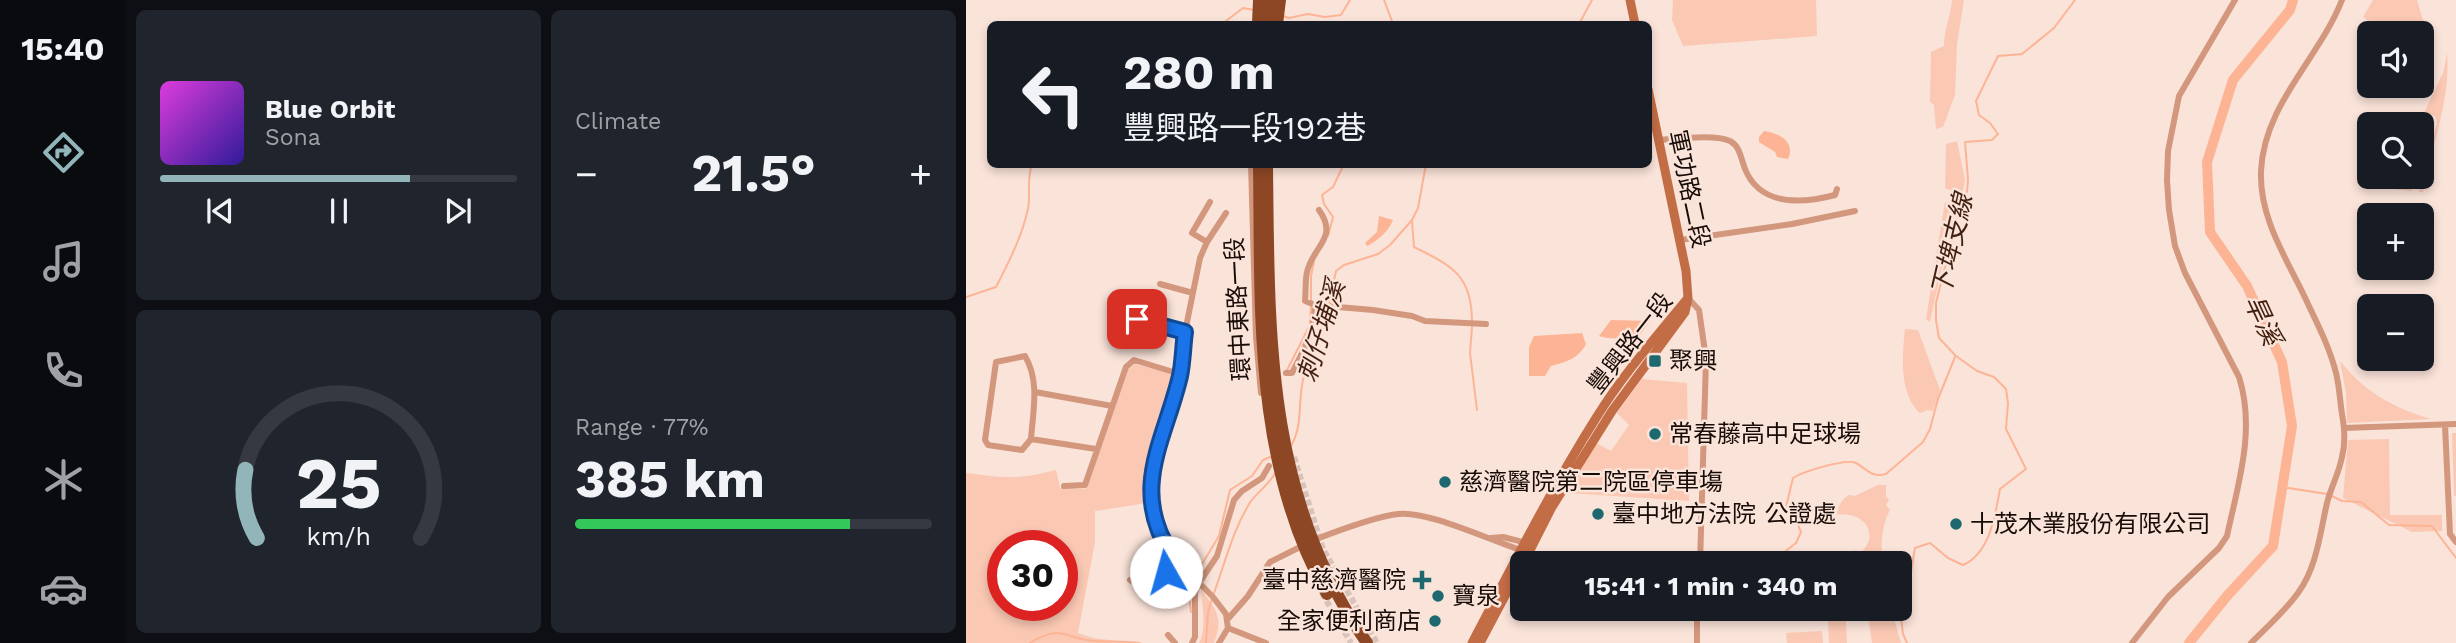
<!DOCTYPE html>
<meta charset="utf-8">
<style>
:root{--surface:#171b24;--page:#20242c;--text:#f1f3f6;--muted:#9ea1a6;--line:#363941;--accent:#92b5b9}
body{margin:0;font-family:"Work Sans","Noto Sans TC",sans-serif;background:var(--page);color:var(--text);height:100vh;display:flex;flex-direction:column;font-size:26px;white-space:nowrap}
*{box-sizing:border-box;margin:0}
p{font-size:23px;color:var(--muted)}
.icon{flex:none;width:38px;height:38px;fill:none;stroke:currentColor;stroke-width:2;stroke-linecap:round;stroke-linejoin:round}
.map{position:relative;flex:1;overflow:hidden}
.side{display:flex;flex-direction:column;gap:10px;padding:10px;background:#0d0f14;width:840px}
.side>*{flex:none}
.top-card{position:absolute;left:21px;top:21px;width:665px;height:147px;border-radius:10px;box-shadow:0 4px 10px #0003;background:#171b24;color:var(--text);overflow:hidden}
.controls{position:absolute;left:1391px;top:21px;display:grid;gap:14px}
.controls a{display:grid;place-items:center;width:77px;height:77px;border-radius:10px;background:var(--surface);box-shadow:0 4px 10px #0003;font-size:35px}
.speed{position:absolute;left:21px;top:530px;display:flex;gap:14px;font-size:35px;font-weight:700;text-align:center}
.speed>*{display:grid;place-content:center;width:91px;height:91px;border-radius:50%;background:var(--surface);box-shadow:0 4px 10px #0003;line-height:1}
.speed .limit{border:10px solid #d22;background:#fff;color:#111}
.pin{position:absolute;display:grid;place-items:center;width:60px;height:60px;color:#fff;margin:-30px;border-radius:14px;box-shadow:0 4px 10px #0006}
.me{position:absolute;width:77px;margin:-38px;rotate:353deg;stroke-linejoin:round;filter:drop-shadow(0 0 5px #0008)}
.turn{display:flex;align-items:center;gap:24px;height:147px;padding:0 21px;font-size:32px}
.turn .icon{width:91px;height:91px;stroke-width:2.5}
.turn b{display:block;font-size:49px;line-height:60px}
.big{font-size:52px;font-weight:700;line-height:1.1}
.side .widget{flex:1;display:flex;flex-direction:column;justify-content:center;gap:10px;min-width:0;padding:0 24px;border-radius:10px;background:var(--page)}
.side .dial{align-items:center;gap:0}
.dial svg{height:182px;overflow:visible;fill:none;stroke:var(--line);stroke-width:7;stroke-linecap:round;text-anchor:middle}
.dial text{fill:var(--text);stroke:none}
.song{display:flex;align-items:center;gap:21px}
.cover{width:84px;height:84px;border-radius:10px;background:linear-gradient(135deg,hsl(300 70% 55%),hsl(250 70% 35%))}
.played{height:7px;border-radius:4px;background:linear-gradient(90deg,var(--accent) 70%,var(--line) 70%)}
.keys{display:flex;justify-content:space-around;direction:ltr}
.heat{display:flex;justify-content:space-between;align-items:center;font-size:38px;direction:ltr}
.charge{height:10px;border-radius:5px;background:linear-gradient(90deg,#34c759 77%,var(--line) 0)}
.side .tiles{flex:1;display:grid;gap:10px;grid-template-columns:repeat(2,1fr)}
.trip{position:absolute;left:544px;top:551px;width:402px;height:70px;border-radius:10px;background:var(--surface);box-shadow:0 4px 10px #0003;font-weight:700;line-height:70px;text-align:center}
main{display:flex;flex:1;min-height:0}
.tabs{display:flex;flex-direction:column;width:126px;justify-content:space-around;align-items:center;background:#090b0e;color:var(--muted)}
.tabs .icon{width:49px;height:49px}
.tabs .on{color:var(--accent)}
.tabs b{font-size:32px;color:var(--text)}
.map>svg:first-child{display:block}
.green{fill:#fac8b3;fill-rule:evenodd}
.water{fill:#fdb495}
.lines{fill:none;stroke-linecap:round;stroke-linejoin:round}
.stream{stroke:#fdb495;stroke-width:2}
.river{stroke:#fdb495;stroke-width:10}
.street-tunnel{stroke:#d8c3ba;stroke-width:6;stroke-dasharray:6 3;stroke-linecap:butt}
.street{stroke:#d3977d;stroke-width:6}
.secondary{stroke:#c36d46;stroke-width:9}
.highway{stroke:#8e4725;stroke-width:12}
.highway-bridge{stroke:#8e4725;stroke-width:12}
.route-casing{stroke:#114b97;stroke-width:18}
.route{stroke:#1a73e8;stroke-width:12}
.poi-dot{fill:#1d696f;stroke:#fae3d9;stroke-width:2.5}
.labels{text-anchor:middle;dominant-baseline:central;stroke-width:5;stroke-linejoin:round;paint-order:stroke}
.street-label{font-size:24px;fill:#180c07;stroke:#fae3d9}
.poi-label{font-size:24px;fill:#180c07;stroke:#fae3d9;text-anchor:start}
.water-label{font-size:26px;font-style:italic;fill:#421f0f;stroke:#fae3d9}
</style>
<main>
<nav class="tabs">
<b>15:40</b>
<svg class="icon on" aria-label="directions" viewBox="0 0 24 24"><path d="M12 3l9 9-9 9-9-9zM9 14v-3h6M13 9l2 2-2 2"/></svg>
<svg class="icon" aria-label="music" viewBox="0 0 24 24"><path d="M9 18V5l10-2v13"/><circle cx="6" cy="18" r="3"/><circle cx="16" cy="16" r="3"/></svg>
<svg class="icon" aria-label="phone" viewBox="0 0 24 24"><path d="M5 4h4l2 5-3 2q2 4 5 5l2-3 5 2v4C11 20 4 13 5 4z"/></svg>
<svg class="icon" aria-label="climate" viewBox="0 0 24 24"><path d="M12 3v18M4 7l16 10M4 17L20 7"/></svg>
<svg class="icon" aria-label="car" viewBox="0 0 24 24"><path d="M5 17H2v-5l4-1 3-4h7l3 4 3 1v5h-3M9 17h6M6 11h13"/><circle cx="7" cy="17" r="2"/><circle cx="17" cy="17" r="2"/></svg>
</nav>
<section class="side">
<div class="tiles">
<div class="widget">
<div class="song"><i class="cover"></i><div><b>Blue Orbit</b><p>Sona</p></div></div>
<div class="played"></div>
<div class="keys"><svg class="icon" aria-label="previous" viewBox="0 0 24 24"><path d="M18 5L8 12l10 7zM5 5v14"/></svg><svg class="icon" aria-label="pause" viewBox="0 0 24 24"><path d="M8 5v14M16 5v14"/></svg><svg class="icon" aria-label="next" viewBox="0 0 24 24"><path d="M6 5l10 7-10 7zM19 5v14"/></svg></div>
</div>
<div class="widget"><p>Climate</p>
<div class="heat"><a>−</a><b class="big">21.5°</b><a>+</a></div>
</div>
<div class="widget dial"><svg viewBox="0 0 100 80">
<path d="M14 69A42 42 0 1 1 86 69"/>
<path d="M14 69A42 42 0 0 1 9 39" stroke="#92b5b9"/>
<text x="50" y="56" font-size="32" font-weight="700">25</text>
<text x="50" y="72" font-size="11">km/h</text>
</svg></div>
<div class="widget"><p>Range · 77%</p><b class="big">385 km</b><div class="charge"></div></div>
</div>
</section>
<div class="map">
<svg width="1490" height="643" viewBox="0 0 1490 643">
<rect width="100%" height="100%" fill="#fae3d9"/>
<path class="green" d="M707,0H850L851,36L717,46L706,20Z
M986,0H998L991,44L989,95L977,127L970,129L968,105L964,102L965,52L978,46C978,29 985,16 986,0Z
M1407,0H1451L1460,31L1462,58L1456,54V33H1423L1397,17Z
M1481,53C1485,101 1465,146 1457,192H1453L1457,168L1471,124L1470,117L1464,114L1457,115L1477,73Z
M991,141L999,180L996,195L979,188L980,144Z
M1430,177H1448L1446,191L1427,189Z
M979,202L988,209L964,322L960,319Z
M939,329L952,330L974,390L967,411L962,410L954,413C933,394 936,356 939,329Z
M1374,361C1400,393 1426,407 1465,419L1381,423L1380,392Z
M169,364L205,374L208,378L184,455L181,503L129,511V542L112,633L127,638L167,643H0V473C39,478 51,480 90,470L94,488L119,489L162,370ZM37,546H96V606H37Z
M676,379L721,383L723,501L602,493L630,443L645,451L663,425L651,413Z
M1486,433H1490V496H1488Z
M1423,439L1424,515H1476V531L1446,532L1377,498L1382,440Z
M912,485H920V497L923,499L920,505L924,510C916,524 913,549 918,563H878L885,558L888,550L895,552C909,541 905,522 888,516C883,514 876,515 871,514C873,505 875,500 883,495L889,496Z
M640,551H689V563H640Z
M581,552L598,555L597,563H575Z
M235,589C250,610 258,617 248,643H233C241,628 236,605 235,589Z
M901,609H928L927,615L935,643H906Z
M880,620L881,643H863L862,621Z
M856,631L857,643H821L820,633Z"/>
<path class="water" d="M798,131C813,133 830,142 822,159L811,157L809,152L793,142V137Z
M413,216L427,220C423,231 411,241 401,246L399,243L411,232Z
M645,320L684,321L671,339L641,338L633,336Z
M616,333L620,344C612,359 600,362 585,366L579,376H563V347L568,336Z"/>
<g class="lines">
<path class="stream" d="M418,0L427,24
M317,16L323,18L342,14L359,17L375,15L384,0
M256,24L277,8L288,10
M613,24L626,0
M446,222L448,247C486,266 506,275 506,322
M362,236L367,217L358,204L356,195L367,187L378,164
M0,297L30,287C43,262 56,236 62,209C65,193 60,183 66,164
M345,301V276L348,261
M363,303L370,271L378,265L412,254L424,245L446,220L452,208L460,164
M344,322L345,307
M506,327L504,353L511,410
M320,372L343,327
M325,446C338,424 331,399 338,376C345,351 359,336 362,308
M1316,487L1361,494
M1366,496L1376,501L1395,502L1423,525L1466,526L1490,558
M803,564L830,543L835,532L830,520L819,511L827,478C836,472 880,458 890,463C901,469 905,478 920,474L957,442L964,429L972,399L989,357
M233,569L253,536L264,490L286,476L297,460L307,456
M248,593C259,563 267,529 285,501C293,491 303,484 310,472
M934,605L943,583L949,548L964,543L982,558L997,565C1024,553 1029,516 1034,489L1060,469L1040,429L1042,403L1040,389L1028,377L1011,371L990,356L973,338L970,320V303L991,219L1001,192L1002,179L999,142L1026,140L1032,134L1024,123L1013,115L1010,101L1032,56L1056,54L1088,28L1109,0
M934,609L937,634L941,643
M225,612L223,595L227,578
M774,614L775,609
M64,643C95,623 99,639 128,641C143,642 158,641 174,643
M240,643L242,612L246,599"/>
<path class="river" d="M1223,643L1261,596L1307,546L1326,426L1316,362L1281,286L1244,232L1241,162L1267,80L1324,10L1327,0"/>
<path class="street-tunnel" d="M328,457L357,549L411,643
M356,593L385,643"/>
<path class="street" d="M693,140C712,139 748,134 764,141C774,146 775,159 779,169C794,206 835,204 869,195L871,189
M285,164L290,337L295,393
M353,210C373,238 347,246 341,272C339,281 340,291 339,301L349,305L407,310L446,316L459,321L520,324
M714,240L826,224L889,211
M241,242L226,233L244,202
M194,284L227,293
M722,298L733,310L740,359L734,564
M171,319L219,332
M320,373H326C338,349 348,333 349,305
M69,392L146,406
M1479,425L1484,534L1490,542
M1378,428L1490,424
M65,439L56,450L22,445L19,440L30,362L59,356C74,381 67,411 65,439L130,449
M98,486L119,485L160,367L168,360L214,374
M525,538L537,537L561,543
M348,540C371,531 407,517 432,514C462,510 527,542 558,551
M164,580L184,593L192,594L196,591L205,554
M261,620L282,596L304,562L338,545
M262,628L300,643
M202,635L209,643
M226,643L229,637V593L233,583L251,556L268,500L276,491L296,478L303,466
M253,643L262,628L260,614L247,597L205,554L197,541L191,526L185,488L186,467L214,374L219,332L234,258L241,242L260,213
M731,643V609
M1166,643L1202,597L1253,548L1261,536C1272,484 1290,430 1273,377L1219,273L1209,246L1203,210L1201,180L1202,151L1213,96L1269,0
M1285,643C1301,627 1319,611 1332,593C1351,567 1354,533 1361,503C1365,487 1373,473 1376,457C1379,445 1379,433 1377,420C1374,405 1374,389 1370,373C1364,349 1353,327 1342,304C1323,262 1293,220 1295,171C1298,104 1353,59 1376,0"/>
<path class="secondary" d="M664,0L669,24
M557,564L586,507L646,411L719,312L722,298L720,271L682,89
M506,643C546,567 584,491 630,418C656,376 689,338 721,299
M514,643L556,564"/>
<path class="highway" d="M292,24L293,0
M303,24L304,0
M311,24L314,0"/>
<path class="highway-bridge" d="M293,164C295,310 287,463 361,594
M301,164C303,335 299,496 401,643"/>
</g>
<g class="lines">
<defs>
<path id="route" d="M171,319L219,332C217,346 217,362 214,376C199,440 163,489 205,554L200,572"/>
</defs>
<use href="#route" class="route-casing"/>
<use href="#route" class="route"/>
</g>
<g class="poi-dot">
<rect x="682" y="354" width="14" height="14" rx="3.5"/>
<circle cx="689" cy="434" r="7"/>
<circle cx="479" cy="482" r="7"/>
<circle cx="632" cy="514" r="7"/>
<circle cx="990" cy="524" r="7"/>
<path d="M452.5 569.5h7v7h7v7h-7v7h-7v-7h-7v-7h7z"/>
<circle cx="472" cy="596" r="7"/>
<circle cx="469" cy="621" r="7"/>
</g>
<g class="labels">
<g class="street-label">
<text transform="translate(723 189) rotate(78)">軍功路二段</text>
<text transform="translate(272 309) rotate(-93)">環中東路一段</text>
<text transform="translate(664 343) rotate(-52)">豐興路一段</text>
</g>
<g class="poi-label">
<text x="703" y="361">聚興</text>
<text x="703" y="434">常春藤高中足球場</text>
<text x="493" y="482">慈濟醫院第二院區停車塲</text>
<text x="646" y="514">臺中地方法院 公證處</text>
<text x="1004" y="524">十茂木業股份有限公司</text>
<text x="440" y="580" text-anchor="end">臺中慈濟醫院</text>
<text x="486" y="596">寶泉</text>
<text x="455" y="621" text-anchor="end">全家便利商店</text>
</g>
<g class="water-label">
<text transform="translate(986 245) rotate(-77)">下埤支線</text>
<text transform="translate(1297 320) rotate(65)">旱溪</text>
<text transform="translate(355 331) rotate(-73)">刺仔埔溪</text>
</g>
</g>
</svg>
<div class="controls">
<a><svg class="icon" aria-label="sound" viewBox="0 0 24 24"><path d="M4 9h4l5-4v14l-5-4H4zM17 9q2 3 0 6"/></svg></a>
<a><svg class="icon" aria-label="search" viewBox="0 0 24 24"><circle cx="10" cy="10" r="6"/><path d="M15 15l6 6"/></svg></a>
<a>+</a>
<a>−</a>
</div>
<div class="speed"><div class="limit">30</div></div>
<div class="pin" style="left:171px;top:319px;background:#d93025"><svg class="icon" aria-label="arrive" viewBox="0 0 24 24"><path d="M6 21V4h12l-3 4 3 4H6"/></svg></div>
<svg class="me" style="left:200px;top:572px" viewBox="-20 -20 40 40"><circle r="19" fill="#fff"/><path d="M0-13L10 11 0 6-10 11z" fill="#1a73e8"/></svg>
<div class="trip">15:41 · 1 min · 340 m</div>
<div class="top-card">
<div class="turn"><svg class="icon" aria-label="left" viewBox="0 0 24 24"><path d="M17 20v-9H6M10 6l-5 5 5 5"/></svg><div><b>280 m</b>豐興路一段192巷</div></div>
</div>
</div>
</main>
